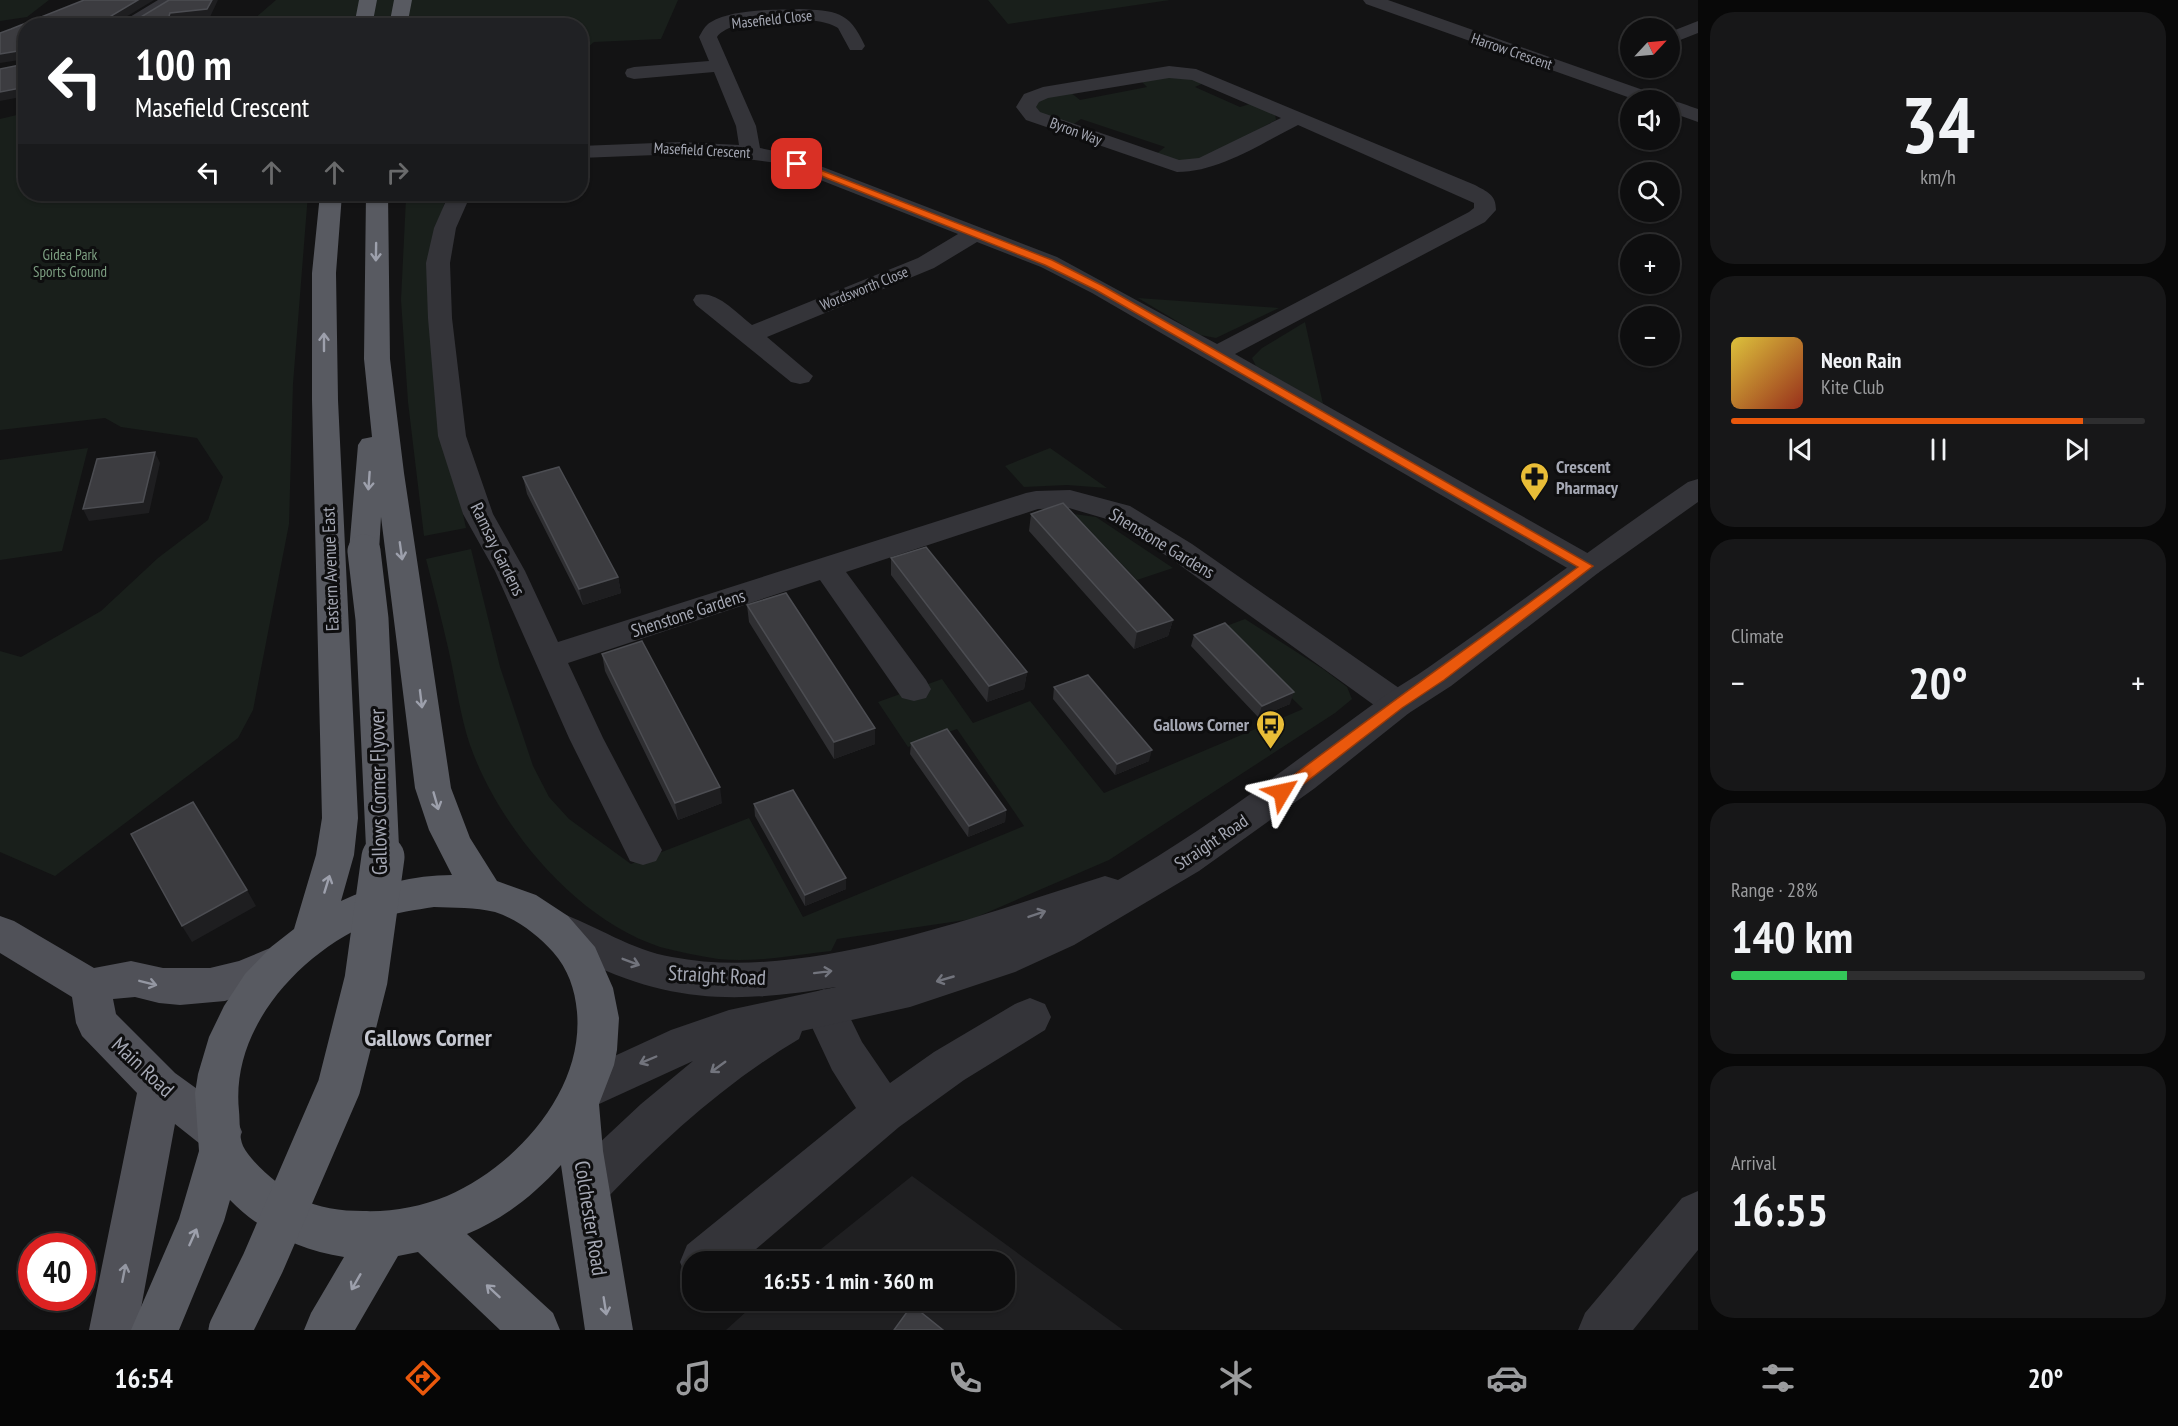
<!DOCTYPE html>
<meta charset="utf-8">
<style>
:root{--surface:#0e0e0f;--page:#171718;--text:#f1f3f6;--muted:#9b9c9e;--line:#2e2e2f;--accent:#ea580c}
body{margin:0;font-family:"PT Sans Narrow",sans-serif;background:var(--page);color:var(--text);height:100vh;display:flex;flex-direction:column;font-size:22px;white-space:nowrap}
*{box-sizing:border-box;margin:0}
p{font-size:20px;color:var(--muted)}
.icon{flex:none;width:33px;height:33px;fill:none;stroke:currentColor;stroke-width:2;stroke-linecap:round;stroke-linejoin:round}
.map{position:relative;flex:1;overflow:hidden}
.drawer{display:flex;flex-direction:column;gap:12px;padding:12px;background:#080808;width:480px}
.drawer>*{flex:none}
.banner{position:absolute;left:18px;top:18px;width:570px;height:183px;border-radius:24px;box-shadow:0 2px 4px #0004,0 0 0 2px var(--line);background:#202124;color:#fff;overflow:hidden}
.needle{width:39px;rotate:64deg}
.buttons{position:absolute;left:1620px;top:18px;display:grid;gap:12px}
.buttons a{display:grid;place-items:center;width:60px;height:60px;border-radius:50%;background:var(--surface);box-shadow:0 2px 4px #0004,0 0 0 2px var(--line);font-size:30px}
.speed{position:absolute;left:18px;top:1233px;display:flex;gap:12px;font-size:30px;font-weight:700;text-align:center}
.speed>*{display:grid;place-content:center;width:78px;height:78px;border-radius:50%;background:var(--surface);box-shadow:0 2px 4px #0004,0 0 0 2px var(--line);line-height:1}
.speed .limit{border:9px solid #d22;background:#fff;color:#111}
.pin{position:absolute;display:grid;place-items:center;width:51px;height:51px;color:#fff;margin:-26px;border-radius:12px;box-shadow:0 3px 9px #0006}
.me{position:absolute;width:66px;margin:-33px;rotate:54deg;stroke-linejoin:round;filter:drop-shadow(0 0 4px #0008)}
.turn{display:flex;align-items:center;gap:21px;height:126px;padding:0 18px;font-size:27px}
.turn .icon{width:78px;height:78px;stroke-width:2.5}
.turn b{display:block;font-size:42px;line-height:51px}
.lanes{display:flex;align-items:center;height:57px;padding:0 18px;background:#0003;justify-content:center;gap:30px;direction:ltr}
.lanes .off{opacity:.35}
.big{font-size:45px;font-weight:700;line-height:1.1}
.drawer .widget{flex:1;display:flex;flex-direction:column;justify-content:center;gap:9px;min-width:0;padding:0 21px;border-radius:24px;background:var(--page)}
.drawer .dial{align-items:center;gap:0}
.dial b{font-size:78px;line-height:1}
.song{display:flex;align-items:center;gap:18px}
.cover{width:72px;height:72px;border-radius:9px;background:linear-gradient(135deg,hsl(50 70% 55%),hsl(10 70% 35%))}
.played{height:6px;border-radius:3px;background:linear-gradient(90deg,var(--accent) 85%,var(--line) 85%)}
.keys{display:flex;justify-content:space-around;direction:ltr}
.heat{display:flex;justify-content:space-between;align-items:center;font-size:33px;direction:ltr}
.charge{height:9px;border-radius:4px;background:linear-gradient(90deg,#34c759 28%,var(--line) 0)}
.trip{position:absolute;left:682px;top:1251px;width:333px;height:60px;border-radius:24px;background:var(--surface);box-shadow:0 2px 4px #0004,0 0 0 2px var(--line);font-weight:700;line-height:60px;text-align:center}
.menu{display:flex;height:96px;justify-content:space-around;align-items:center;background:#060606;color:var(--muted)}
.menu .icon{width:42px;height:42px}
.menu .active{color:var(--accent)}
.menu b{font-size:27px;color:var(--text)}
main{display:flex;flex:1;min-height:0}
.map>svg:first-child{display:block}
.built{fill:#1f1f21}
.green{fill:#191f1b}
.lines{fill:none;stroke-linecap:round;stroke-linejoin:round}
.minor{fill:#343439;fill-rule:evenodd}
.tertiary{fill:#343439;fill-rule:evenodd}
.primary{fill:#505158;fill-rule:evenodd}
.trunk{fill:#585a61;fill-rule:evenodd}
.trunk-bridge-far1{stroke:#585a61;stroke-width:33}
.trunk-bridge{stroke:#585a61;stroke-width:43}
.wall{fill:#2f2f32}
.shaded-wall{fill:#1e1e20}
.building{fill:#3c3c40;stroke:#4c4d52;stroke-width:1.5}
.oneway{stroke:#9da0ac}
.oneway2{stroke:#72747d}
.oneway3{stroke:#9497a2}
.route{fill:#ea580c;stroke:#983908;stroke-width:1.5}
.labels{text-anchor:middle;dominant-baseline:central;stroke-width:6;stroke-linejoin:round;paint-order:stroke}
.far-street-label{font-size:15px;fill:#a5a8b4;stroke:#0e0e0f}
.far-park-label{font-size:15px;fill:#7d9f82;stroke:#0e0e0f}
.poi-label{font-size:18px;font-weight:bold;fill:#a5a8b4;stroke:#0e0e0f;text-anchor:start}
.street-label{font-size:18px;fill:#a5a8b4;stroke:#0e0e0f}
.near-street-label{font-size:21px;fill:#a5a8b4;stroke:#0e0e0f}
.near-neighbourhood-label{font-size:24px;font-weight:bold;fill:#c6c8d1;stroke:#0e0e0f}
</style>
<main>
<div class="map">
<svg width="1698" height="1330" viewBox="0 0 1698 1330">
<rect width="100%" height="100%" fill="#131314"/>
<path class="built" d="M912,1176L1123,1330H726L758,1301L1005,1300V1262L806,1261Z"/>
<path class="green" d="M0,0H49L27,17L0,21Z
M276,0H678L661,39L594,42L581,53L580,26H246Z
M988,0H1170L1008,24Z
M1173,74L1206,82L1195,87L1240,107L1253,103L1275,114L1276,120C1252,132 1219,155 1192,161C1179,163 1167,159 1155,155L1165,147L1081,119L1071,126L1039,113L1035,108L1036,103L1043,98L1070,92L1080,100L1147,87L1140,80Z
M25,113L26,194H308L293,384L289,524L253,710L238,738L55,876L0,852V651L21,657L101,611L158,558L208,520L223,477L197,438L121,427L105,418L0,430V119Z
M417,194H447L431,251L441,415L466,528L424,536L408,402L401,300L406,198Z
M1138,298L1279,308L1216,338L1200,335Z
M1305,322L1323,404L1256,366L1252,358L1262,348Z
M88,448L62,551L0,560V460Z
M1050,448L1107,488L1067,485L1024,487L1005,466Z
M1074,514L1096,517L1173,568L1137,580Z
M471,549L500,667L533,766L549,797L569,819L631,864L749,818L803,917L1024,826L957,729L908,747L878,702L942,679L973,723L1030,701L1104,793L1303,709L1221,628L1245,619L1323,669L1347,687L1352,699L1335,713L1109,860L972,919L837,939L831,951C794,955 755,963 718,959C699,956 679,952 660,947C575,919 499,827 470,745C460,715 456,683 449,652C442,621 434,590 426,559Z"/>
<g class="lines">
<path class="minor" d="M158,0H180L138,26H115Z
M1363,0H1388L1660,96L1663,100H1636L1366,4Z
M799,9C835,11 849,10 865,46L862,50H850L838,28C818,14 731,16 717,37L756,126L760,148L789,154L1057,257L1217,344L1469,212L1474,208V203L1298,125C1260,144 1219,172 1177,172L1026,120L1016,107L1024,94L1043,87L1169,66L1196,69L1475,185C1487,192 1496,194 1496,210L1485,222L1235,354L1598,559L1602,566L1598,573L1587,576L1576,573L1092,293L1041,267L977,242L934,268L767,337L813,376L809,382L800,384L791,382L696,305L693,300L696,295C717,290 736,313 752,325L918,258L958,234L777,163L731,157L681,154L580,158V146L681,142L739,145L736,126L714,72L634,79L627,77L625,73L627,69L634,67L709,61L699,37C702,32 705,25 711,22C732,9 775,10 799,9ZM1169,78L1192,80L1281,118L1199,158L1179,160L1040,112L1036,107L1039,102L1048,98Z
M1698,21V33L1670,44V32Z
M1668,100C1678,101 1688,106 1698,109V122L1670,112Z
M449,194H471L456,228L450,263L452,318L466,436L493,514L525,571L558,642L1026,493L1036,491L1070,490L1130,506L1192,544L1409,695L1414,704L1409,713L1397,717L1385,713L1170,558L1110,520L1069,508L1038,509L846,572L926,680L931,689L926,698L914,701L902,698L820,580L568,663L603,738L662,850L656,861L643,865L630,861L569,738L495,571L463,514L438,436L428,318L426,263L434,228Z
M824,989L839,995L862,1042L890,1083L934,1052L1015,1004L1030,998L1045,1004L1051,1017L1045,1030L964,1080L899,1127L741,1262H693V1281L687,1279L680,1262L687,1245L856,1108L832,1070L803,1008L809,995Z
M1698,1191V1250L1633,1330H1578L1585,1313L1682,1198Z"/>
<path class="tertiary" d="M1698,479V502L1598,573L1451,686L1409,713L1315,788L1199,871L1074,945L1015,972L910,1007L802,1031L799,1039C725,1083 664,1139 604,1201L588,1208L572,1201L565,1185L572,1169L595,1147L641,1104L693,1061L586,1110L571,1104L564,1090L571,1076L671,1030L729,1010L836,987C740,1003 675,1004 586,962C575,957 553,949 545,941C542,939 540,932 538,929L544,917L558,912C597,926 631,950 672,957C805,983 978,915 1105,876L1118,880C1212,826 1295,761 1383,697C1398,686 1414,678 1429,667C1516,606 1600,542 1688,482Z"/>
<path class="primary" d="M0,916L14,921L94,968L131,961L163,968H210L239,961L282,943L296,948L302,960L296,972L281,980L225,1001L180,1005L159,1003L135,997L113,999L116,1014L175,1073L236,1117L242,1132L236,1147L220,1153L204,1147L175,1124L137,1330H89L137,1093L82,1036L76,1023L72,997L0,953Z"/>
<path class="trunk" d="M359,0H377L372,26H354Z
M394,0H412L407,26H389Z
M320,194H342L336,273L338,400L358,818L354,855L341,901C375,885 414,875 452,875L429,830L415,788L381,517L379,551L375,558L364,561L353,558L349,551L358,445L362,439L372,437L364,359L366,194H388L390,359L404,473L451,788L470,838L497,881L536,895L568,916L595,947L613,988L619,1018L617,1050L614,1065L599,1104L603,1151L633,1330H585L561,1165C535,1194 504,1219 467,1234L553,1313L560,1330H500L418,1252L398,1256L355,1330H304L311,1313L344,1257C301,1251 260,1231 230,1200L224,1221L179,1330H131L179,1219L199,1151L195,1093L198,1074L209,1037L224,1006L245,974L271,947L294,929L316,855L322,818L312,400V273ZM434,907C454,908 475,907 495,912C517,919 538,935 553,952C568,969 575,989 577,1012C584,1091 516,1166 447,1196C420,1207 392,1212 363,1211C341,1211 318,1208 299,1198C283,1189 251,1163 243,1146C239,1137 240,1121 239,1111C230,1025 304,949 379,919C396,912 416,910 434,907Z"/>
<path class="trunk-bridge-far1" d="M364,551L372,619L383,858"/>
<path class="trunk-bridge" d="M230,1330L263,1263L339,1087L366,980L383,857"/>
</g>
<path class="wall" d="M523,477L618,577L621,593L583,605L527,494Z
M1031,514L1173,620L1168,636L1134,649L1029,531Z
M891,558L1027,672L1024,689L987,702L891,575Z
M747,605L875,728V744L834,759L749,622Z
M1194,635L1290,704L1258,717L1191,646Z
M602,654L722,803L678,820L605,671Z
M1054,687L1149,761L1115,775L1053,699Z
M911,743L1006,810L1005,822L968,837L910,754Z
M754,804L846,878V889L805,906L755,816Z"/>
<path class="shaded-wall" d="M138,0H154L114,24L110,20L111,16Z
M212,0H218L210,17L173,21L172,26H166L170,13Z
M24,50L26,59L0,63V54Z
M26,87V96L0,101V92Z
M155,452L160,463L149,513L89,521L83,509Z
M618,577L621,593L583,605L579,589Z
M1173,620L1168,636L1134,649L1137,632Z
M1027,672L1024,689L987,702L989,686Z
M1294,692L1290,704L1258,717L1262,706Z
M875,728V744L834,759V742Z
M1152,750L1149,761L1115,775L1117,764Z
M720,787L722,803L678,820L675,803Z
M1006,810L1005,822L968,837L969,826Z
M846,878V889L805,906V895Z
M247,890L256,906L192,942L182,926Z"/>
<path class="building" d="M84,0H138L111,16L110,20H136L169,0H212L207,9L170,13L166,26H26V87L0,92V69L25,64L24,50L0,54V33L11,29Z
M155,452L143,502L83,509L97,459Z
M559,467L618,577L579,589L523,477Z
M1063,503L1173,620L1137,632L1031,514Z
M926,547L1027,672L989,686L891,558Z
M786,593L875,728L834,742L747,605Z
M1225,623L1294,692L1262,706L1194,635Z
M642,641L720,787L675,803L602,654Z
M1088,675L1152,750L1117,764L1054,687Z
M947,729L1006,810L969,826L911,743Z
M793,790L846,878L805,895L754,804Z
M193,802L247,890L182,926L131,834Z
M912,1305L943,1330H894Z"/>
<defs><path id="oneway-shaft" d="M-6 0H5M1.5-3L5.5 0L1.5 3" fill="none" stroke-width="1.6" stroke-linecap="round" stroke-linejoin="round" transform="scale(1.5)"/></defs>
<g class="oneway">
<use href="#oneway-shaft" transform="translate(376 252) rotate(91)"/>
<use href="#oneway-shaft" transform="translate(324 342) rotate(-90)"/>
<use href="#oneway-shaft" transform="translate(369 481) rotate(94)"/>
<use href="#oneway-shaft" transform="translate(401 551) rotate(82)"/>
<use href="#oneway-shaft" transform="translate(421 699) rotate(83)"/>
<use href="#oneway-shaft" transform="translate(436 801) rotate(74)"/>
<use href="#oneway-shaft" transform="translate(327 884) rotate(-73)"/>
<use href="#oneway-shaft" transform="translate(193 1237) rotate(-66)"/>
<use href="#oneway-shaft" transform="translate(356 1282) rotate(120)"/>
<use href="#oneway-shaft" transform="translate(493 1291) rotate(-137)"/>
<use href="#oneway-shaft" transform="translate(605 1306) rotate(81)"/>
</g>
<g class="oneway2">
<use href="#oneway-shaft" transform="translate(1037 914) rotate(-19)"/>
<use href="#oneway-shaft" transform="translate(631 962) rotate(21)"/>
<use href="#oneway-shaft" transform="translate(823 972) rotate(-7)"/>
<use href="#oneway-shaft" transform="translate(945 979) rotate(164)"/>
<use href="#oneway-shaft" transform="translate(648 1060) rotate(157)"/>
<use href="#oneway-shaft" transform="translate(718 1067) rotate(144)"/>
</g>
<g class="oneway3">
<use href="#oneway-shaft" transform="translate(148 983) rotate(14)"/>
<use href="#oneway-shaft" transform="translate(124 1273) rotate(-79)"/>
</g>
<path class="route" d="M797,161L1052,260L1103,286L1593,566L1444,680L1402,708L1288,796H1277L1275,792L1277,788C1376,712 1478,641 1578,567L1096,290L1045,265L794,165L793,164Z"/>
<defs>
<symbol id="pharmacy-pin" viewBox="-11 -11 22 30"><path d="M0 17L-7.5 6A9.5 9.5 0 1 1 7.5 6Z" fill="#e9bd37" stroke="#0e0e0f"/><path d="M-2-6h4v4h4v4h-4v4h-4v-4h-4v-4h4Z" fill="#111"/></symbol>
<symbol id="bus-pin" viewBox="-11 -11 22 30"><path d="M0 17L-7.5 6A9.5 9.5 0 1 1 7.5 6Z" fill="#e9bd37" stroke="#0e0e0f"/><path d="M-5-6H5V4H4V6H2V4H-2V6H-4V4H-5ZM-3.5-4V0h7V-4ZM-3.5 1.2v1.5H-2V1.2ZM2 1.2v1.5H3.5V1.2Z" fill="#111"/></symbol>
</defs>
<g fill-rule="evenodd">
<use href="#pharmacy-pin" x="1518" y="460" width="33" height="45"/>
<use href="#bus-pin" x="1254" y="708" width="33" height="45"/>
</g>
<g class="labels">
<g class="far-street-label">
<text transform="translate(772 19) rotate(-6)">Masefield Close</text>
<text transform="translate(1512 51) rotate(19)">Harrow Crescent</text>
<text transform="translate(1076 131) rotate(20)">Byron Way</text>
<text transform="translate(702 150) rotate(3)">Masefield Crescent</text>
<text transform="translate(864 288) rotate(-22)">Wordsworth Close</text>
</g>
<g class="far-park-label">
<text x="70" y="254">Gidea Park<tspan x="70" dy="17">Sports Ground</tspan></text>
</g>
<g class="poi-label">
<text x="1556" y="466">Crescent<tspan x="1556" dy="21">Pharmacy</tspan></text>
<text x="1249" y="724" text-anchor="end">Gallows Corner</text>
</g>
<g class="street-label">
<text transform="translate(1162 543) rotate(31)">Shenstone Gardens</text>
<text transform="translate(498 549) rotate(64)">Ramsay Gardens</text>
<text transform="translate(330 569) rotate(-92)">Eastern Avenue East</text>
<text transform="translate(688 613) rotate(-18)">Shenstone Gardens</text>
<text transform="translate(1211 842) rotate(-34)">Straight Road</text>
</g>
<g class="near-street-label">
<text transform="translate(378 792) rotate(-91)">Gallows Corner Flyover</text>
<text transform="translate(717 975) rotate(3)">Straight Road</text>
<text transform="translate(143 1067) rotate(43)">Main Road</text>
<text transform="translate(591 1218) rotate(81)">Colchester Road</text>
</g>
<g class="near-neighbourhood-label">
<text x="428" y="1037">Gallows Corner</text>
</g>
</g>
</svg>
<div class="buttons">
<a><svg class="needle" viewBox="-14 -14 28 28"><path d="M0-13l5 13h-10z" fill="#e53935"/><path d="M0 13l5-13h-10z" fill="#9b9c9e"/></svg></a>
<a><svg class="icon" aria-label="sound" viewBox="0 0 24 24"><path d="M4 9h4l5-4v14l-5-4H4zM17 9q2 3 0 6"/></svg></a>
<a><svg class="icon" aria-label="search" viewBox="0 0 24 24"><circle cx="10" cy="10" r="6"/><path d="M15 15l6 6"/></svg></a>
<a>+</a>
<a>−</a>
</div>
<div class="speed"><div class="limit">40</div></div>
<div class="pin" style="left:797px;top:164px;background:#d93025"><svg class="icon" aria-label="arrive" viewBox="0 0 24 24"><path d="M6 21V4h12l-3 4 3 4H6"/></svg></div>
<svg class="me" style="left:1282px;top:792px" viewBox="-20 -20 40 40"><path d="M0-17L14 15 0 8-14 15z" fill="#ea580c" stroke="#fff" stroke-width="4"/></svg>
<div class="trip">16:55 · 1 min · 360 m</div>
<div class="banner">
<div class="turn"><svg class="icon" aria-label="left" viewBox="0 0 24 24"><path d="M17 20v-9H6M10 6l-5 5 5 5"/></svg><div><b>100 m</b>Masefield Crescent</div></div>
<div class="lanes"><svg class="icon" aria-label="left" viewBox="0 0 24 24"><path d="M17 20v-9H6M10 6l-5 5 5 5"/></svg><svg class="icon off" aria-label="ahead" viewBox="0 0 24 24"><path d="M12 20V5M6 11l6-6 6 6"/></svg><svg class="icon off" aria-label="ahead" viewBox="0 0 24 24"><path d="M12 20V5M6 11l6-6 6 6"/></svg><svg class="icon off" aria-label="right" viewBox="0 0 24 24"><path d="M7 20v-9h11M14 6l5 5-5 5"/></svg></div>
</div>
</div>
<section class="drawer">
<div class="widget dial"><b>34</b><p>km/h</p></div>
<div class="widget">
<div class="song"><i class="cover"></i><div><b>Neon Rain</b><p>Kite Club</p></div></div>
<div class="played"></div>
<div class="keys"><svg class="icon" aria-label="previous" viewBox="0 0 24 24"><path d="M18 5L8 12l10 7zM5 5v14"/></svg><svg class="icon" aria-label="pause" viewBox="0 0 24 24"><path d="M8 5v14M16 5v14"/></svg><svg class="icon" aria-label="next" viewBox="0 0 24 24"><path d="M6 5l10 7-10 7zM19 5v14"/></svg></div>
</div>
<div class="widget"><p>Climate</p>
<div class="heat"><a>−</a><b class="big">20°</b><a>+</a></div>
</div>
<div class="widget"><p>Range · 28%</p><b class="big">140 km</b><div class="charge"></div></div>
<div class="widget"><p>Arrival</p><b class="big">16:55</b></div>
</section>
</main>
<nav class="menu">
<b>16:54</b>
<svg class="icon active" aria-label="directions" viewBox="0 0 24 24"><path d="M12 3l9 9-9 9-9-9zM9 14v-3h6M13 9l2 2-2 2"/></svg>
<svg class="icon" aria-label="music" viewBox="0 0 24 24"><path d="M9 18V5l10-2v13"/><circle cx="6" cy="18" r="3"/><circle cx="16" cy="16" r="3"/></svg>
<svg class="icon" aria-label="phone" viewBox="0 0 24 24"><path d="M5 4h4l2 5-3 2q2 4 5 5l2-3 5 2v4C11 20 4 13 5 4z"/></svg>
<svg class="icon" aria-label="climate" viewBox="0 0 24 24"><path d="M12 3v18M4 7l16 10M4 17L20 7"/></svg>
<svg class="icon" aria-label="car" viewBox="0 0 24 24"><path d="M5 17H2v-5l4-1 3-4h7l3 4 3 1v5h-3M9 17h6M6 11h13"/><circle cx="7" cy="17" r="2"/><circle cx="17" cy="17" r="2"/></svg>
<svg class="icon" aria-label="filters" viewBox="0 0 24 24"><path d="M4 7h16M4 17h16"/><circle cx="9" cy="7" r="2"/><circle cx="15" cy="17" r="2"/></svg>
<b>20°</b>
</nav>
